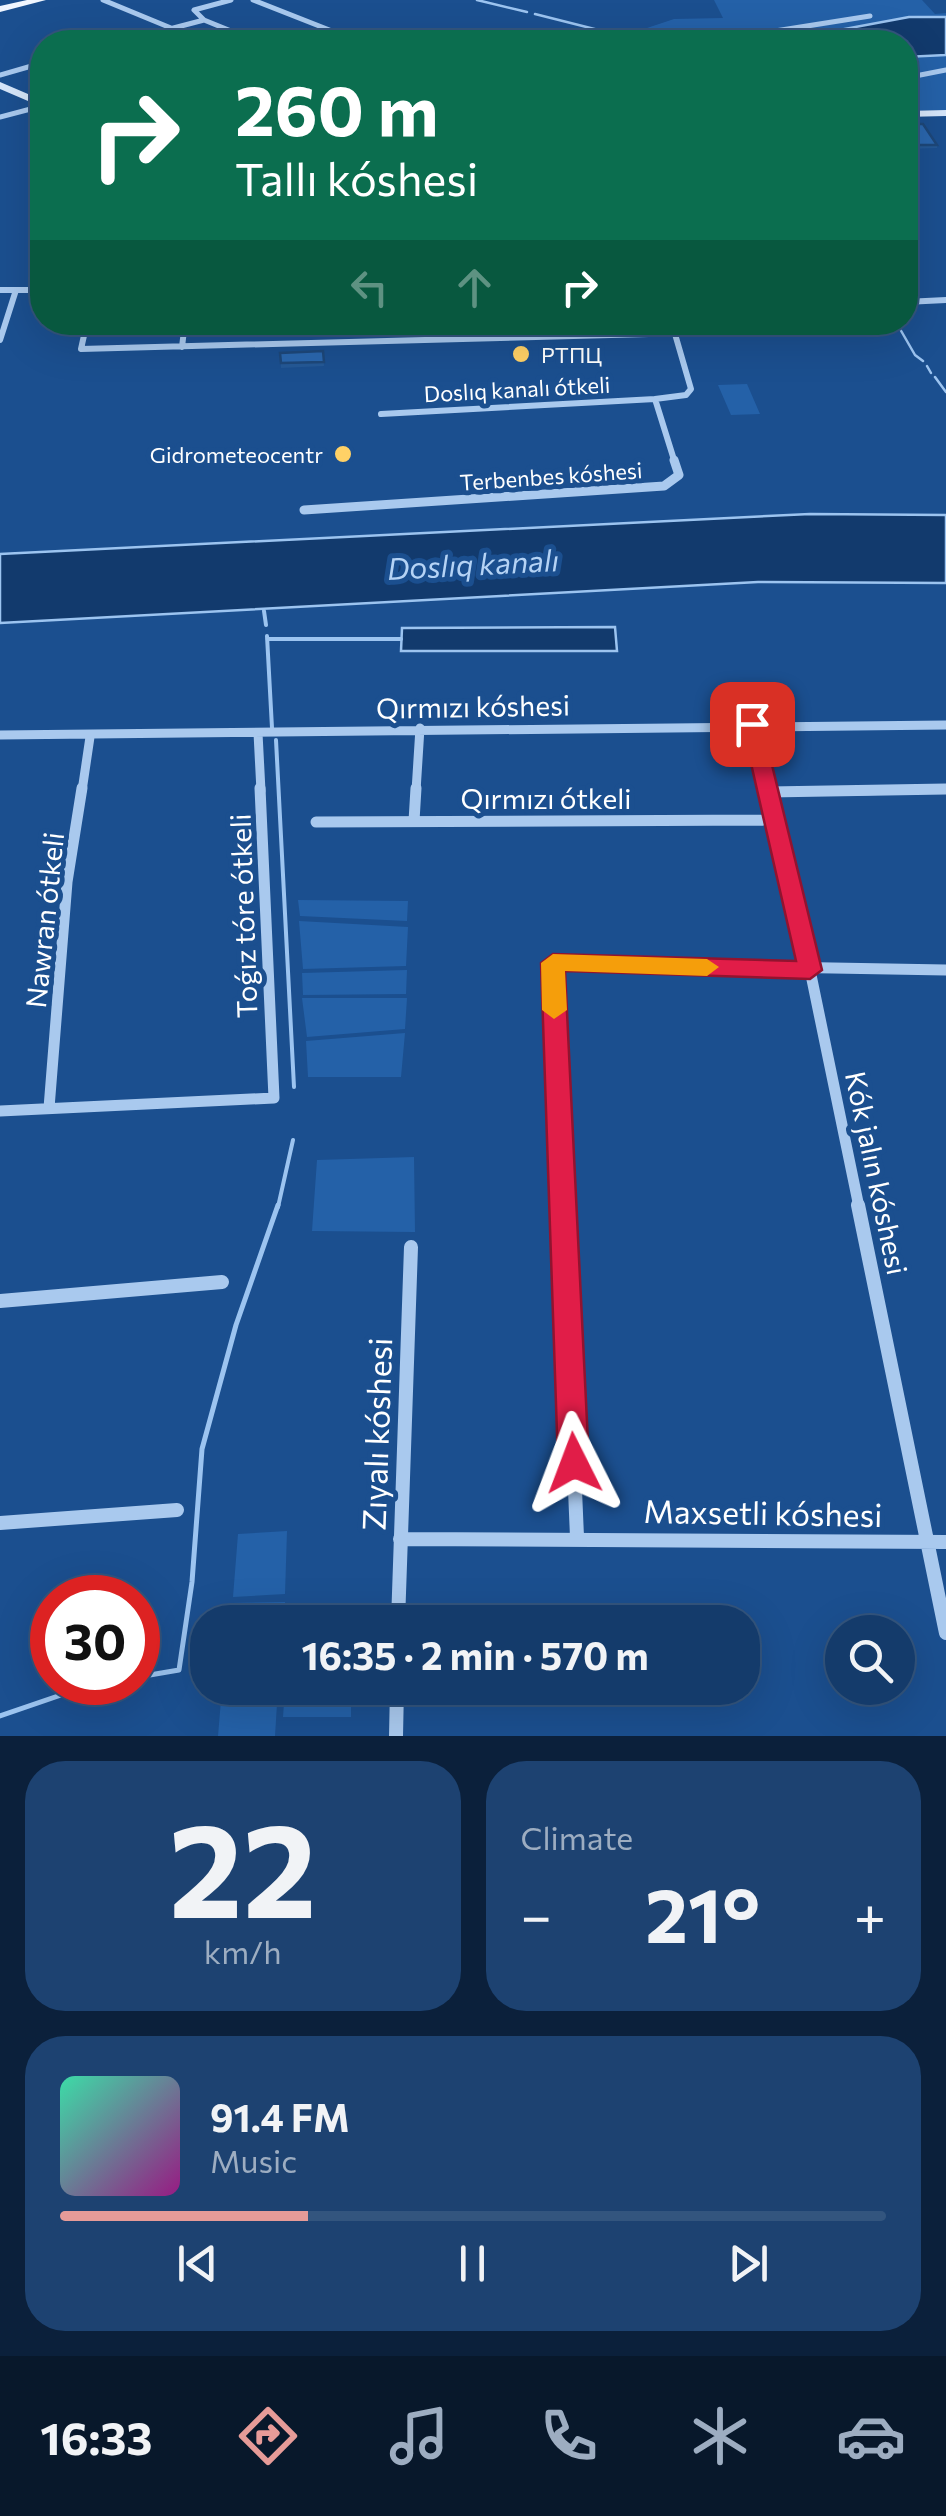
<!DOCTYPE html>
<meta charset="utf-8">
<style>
:root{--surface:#143b6b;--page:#1d4271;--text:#f1f3f6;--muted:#9dadc1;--line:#33557e;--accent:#e69b98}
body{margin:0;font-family:Commissioner,sans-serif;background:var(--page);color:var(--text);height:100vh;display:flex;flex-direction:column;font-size:38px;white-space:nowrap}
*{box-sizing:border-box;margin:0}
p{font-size:32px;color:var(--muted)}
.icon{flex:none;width:55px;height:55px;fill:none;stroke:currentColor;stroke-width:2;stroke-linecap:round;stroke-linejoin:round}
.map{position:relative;height:1736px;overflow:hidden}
.details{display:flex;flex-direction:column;gap:25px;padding:25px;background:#0b203b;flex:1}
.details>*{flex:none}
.guide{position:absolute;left:30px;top:30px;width:888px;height:305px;border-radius:40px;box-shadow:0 10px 40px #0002,0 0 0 2px var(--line);background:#0b6e4f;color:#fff;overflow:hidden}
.tools{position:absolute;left:825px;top:1615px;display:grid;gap:20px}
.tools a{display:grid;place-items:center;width:90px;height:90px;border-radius:50%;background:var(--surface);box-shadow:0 10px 40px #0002,0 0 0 2px var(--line);font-size:50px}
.speed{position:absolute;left:30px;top:1575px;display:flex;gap:20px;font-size:50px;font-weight:700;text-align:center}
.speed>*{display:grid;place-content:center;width:130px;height:130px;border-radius:50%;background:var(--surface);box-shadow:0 10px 40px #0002,0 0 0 2px var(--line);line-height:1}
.speed .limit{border:15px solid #d22;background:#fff;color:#111}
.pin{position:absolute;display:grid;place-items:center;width:85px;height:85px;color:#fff;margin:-42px;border-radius:20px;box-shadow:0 5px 15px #0006}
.me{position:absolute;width:110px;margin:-55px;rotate:357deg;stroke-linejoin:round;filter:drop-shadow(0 0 8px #0008)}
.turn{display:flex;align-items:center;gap:35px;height:210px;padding:0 40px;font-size:45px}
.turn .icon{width:130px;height:130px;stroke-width:2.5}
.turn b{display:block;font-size:70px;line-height:85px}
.lanes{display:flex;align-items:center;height:95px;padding:0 40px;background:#0003;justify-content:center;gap:50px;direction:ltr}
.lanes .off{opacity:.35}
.big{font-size:75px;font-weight:700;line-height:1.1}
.details .widget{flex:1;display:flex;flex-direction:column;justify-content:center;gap:15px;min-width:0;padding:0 35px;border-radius:40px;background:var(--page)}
.details .dial{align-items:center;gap:0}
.dial b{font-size:130px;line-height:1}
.song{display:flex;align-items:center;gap:30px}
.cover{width:120px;height:120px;border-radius:15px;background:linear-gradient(135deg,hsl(160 70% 55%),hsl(310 70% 35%))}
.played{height:10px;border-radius:5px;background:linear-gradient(90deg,var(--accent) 30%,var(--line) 30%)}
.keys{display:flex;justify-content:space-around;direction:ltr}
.heat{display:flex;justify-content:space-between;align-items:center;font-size:55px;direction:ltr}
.details .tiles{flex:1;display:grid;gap:25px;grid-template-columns:1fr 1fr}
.widget:last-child{grid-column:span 2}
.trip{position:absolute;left:190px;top:1605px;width:570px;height:100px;border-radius:40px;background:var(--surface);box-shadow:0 10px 40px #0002,0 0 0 2px var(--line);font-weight:700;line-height:100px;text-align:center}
.dock{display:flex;height:160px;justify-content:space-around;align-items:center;background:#08182b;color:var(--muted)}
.dock .icon{width:70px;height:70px}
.dock .on{color:var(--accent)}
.dock b{font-size:45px;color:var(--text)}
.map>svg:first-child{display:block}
.green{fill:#2461a8}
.water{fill:#123a6d;stroke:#9cc4f0;stroke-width:2.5}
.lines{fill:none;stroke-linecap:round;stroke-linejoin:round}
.stream-far2{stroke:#9cc4f0;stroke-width:2.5}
.stream-far1{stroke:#9cc4f0;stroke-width:4}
.stream{stroke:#9cc4f0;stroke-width:5}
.pedestrian{stroke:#a9c9ee;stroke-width:5}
.minor-far4{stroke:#a9c9ee;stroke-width:5}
.minor-far3{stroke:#a9c9ee;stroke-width:6}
.minor-far2{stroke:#a9c9ee;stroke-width:9}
.minor-far1{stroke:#a9c9ee;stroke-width:11}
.minor{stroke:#a9c9ee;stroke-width:14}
.secondary{fill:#d6e6fa;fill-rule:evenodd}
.primary{fill:#f0f6ff;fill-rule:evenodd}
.wall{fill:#245895}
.building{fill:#2a66ad;stroke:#1d4779;stroke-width:2.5}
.route{fill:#e11d48;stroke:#92132f;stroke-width:2.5}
.slow{fill:#f59e0b}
.poi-dot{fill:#ffd166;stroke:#1b4f8f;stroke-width:4}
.labels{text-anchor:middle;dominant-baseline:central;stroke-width:10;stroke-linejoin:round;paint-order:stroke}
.far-poi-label{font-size:22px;fill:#fff;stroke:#1b4f8f;text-anchor:start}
.far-street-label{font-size:22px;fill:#fff;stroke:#1b4f8f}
.street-label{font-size:28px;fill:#fff;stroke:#1b4f8f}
.water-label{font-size:30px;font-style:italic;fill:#b5d3f5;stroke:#1b4f8f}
.near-street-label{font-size:32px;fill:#fff;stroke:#1b4f8f}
</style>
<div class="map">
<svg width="946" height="1736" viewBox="0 0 946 1736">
<rect width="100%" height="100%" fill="#1b4f8f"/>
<path class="green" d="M714,0H922L935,14L946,13V110L905,111V42H650L623,36L674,19L723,18Z
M747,384L760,414L731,415L718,385Z
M298,900L408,901L407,921L300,916Z
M299,921L408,927L406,966L303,969Z
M407,970L406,994L303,995L302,973Z
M302,998H407L405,1029L307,1037Z
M405,1033L401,1077H308L306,1041Z
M414,1157L415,1232L312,1231L317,1160Z
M287,1531L285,1594L233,1597L238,1534Z
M285,1602V1622H229L231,1603Z
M222,1688H278L275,1736H218Z
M351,1702V1717H283L284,1703Z"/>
<path class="water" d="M909,17H946V55L905,57V42H775Z
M810,514L946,515V583L758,582L0,623V554Z
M615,627L617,651H401L402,628Z"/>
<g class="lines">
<path class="stream-far2" d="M477,0L527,12
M535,14L646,42
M905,107L913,109
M896,322L915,355L923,361
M927,366L931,373
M935,377L946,392"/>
<path class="stream-far1" d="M264,611L266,625
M267,636L272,728
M267,639H401
M276,740L294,1087
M278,1207L293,1140"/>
<path class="stream" d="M138,1677L179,1670L192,1582L202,1449L236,1325L278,1205
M0,1716L99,1682"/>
<path class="pedestrian" d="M753,42L750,35L870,16
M905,78L946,70"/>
<path class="minor-far4" d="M103,0L171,28
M253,0L337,33L330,35L350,42
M204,20L258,42
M120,42L204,20L194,10L231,0
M0,75L42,63
M0,117L42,106
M39,204L42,195"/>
<path class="minor-far3" d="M33,221L40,202
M0,290H42
M905,302L946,300
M87,322L81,349L761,331L758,322
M675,334L691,389L686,395L655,399L675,463
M0,340L16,290
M182,347L185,322
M381,414L655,399"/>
<path class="minor-far2" d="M304,510L664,486L679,475L674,460
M752,724L768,791
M258,733L261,791
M0,735L946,725
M82,791L90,737
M416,791L420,728
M855,791L946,789"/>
<path class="minor-far1" d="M767,788L810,970L859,1207
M769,792L946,789
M414,821L416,788
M316,822L775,820
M49,1108L67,882L82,788
M0,1111L274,1098L260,788
M563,1207L553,963L946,970"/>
<path class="minor" d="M563,1205L577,1537
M858,1205L946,1633
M0,1301L222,1282
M0,1523L177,1510
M400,1539L946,1542
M398,1622L411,1247
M396,1736L397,1688"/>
<path class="secondary" d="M0,82L42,100V107L0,89Z
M946,110V116L905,117V111Z"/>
<path class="primary" d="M27,0H46L0,12V6Z"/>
</g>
<path class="wall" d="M905,124L937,145V148L905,149Z
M323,351L324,366L281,368L280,353Z"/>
<path class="building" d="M905,124H923L937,145H905Z
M323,351L324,362L281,363L280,353Z"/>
<path class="route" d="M752,718L762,724L822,970L810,979L565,971L589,1463L585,1473L574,1477L562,1473L558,1463L541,963L553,954L796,961L742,724Z"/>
<path class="slow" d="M553,954L707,959L719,967L707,976L565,971L567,1010L554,1019L542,1010L541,963Z"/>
<g class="poi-dot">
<circle cx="521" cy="354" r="10"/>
<circle cx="343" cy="454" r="10"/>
</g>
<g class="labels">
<g class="far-poi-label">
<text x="541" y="354">РТПЦ</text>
<text x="323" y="454" text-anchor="end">Gidrometeocentr</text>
</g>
<g class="far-street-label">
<text transform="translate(517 389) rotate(-3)">Doslıq kanalı ótkeli</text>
<text transform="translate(551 476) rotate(-4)">Terbenbes kóshesi</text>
</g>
<g class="street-label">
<text transform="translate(473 706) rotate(-1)">Qırmızı kóshesi</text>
<text x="546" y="798">Qırmızı ótkeli</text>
<text transform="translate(243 916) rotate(-92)">Toǵız tóre ótkeli</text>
<text transform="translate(44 920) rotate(-84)">Nawran ótkeli</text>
<text transform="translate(877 1173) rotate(78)">Kók jalın kóshesi</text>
</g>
<g class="water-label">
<text transform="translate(473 563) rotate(-3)">Doslıq kanalı</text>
</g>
<g class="near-street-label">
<text transform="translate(376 1434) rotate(-88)">Zıyalı kóshesi</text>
<text transform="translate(763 1512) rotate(1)">Maxsetli kóshesi</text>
</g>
</g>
</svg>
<div class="tools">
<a><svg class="icon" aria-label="search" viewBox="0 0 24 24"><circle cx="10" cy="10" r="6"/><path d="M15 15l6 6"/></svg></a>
</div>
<div class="speed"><div class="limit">30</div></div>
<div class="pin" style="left:752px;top:724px;background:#d93025"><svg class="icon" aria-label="arrive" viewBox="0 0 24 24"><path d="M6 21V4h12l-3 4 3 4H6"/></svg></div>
<svg class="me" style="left:574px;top:1463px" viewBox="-20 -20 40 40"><path d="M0-17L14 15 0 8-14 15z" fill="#e11d48" stroke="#fff" stroke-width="4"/></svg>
<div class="trip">16:35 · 2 min · 570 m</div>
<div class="guide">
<div class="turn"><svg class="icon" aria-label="right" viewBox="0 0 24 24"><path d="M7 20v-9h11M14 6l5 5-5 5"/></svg><div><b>260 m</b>Tallı kóshesi</div></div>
<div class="lanes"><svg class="icon off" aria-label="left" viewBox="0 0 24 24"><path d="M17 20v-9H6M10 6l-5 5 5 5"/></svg><svg class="icon off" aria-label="ahead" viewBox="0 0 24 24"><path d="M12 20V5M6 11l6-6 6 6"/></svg><svg class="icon" aria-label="right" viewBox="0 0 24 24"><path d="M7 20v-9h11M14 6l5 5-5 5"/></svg></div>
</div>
</div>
<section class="details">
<div class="tiles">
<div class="widget dial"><b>22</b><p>km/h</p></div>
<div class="widget"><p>Climate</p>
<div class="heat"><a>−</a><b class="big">21°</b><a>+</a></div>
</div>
<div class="widget">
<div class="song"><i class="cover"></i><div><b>91.4 FM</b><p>Music</p></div></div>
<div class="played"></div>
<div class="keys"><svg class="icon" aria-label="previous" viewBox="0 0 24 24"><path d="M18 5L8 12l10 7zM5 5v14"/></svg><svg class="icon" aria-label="pause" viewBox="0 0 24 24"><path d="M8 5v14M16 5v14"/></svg><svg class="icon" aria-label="next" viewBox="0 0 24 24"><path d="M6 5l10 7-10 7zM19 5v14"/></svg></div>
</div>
</div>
</section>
<nav class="dock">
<b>16:33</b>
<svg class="icon on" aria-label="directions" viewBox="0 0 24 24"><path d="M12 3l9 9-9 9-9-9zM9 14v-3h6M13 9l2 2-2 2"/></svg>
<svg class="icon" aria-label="music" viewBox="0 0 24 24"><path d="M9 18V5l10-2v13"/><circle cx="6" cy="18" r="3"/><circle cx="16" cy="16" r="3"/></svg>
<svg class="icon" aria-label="phone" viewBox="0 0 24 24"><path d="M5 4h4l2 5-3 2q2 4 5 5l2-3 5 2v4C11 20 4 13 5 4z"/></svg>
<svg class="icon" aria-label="climate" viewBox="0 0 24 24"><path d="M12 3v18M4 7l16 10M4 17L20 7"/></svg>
<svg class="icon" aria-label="car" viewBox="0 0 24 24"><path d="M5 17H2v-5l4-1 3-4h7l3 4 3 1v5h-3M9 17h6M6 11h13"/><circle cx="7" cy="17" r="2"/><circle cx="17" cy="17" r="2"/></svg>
</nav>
